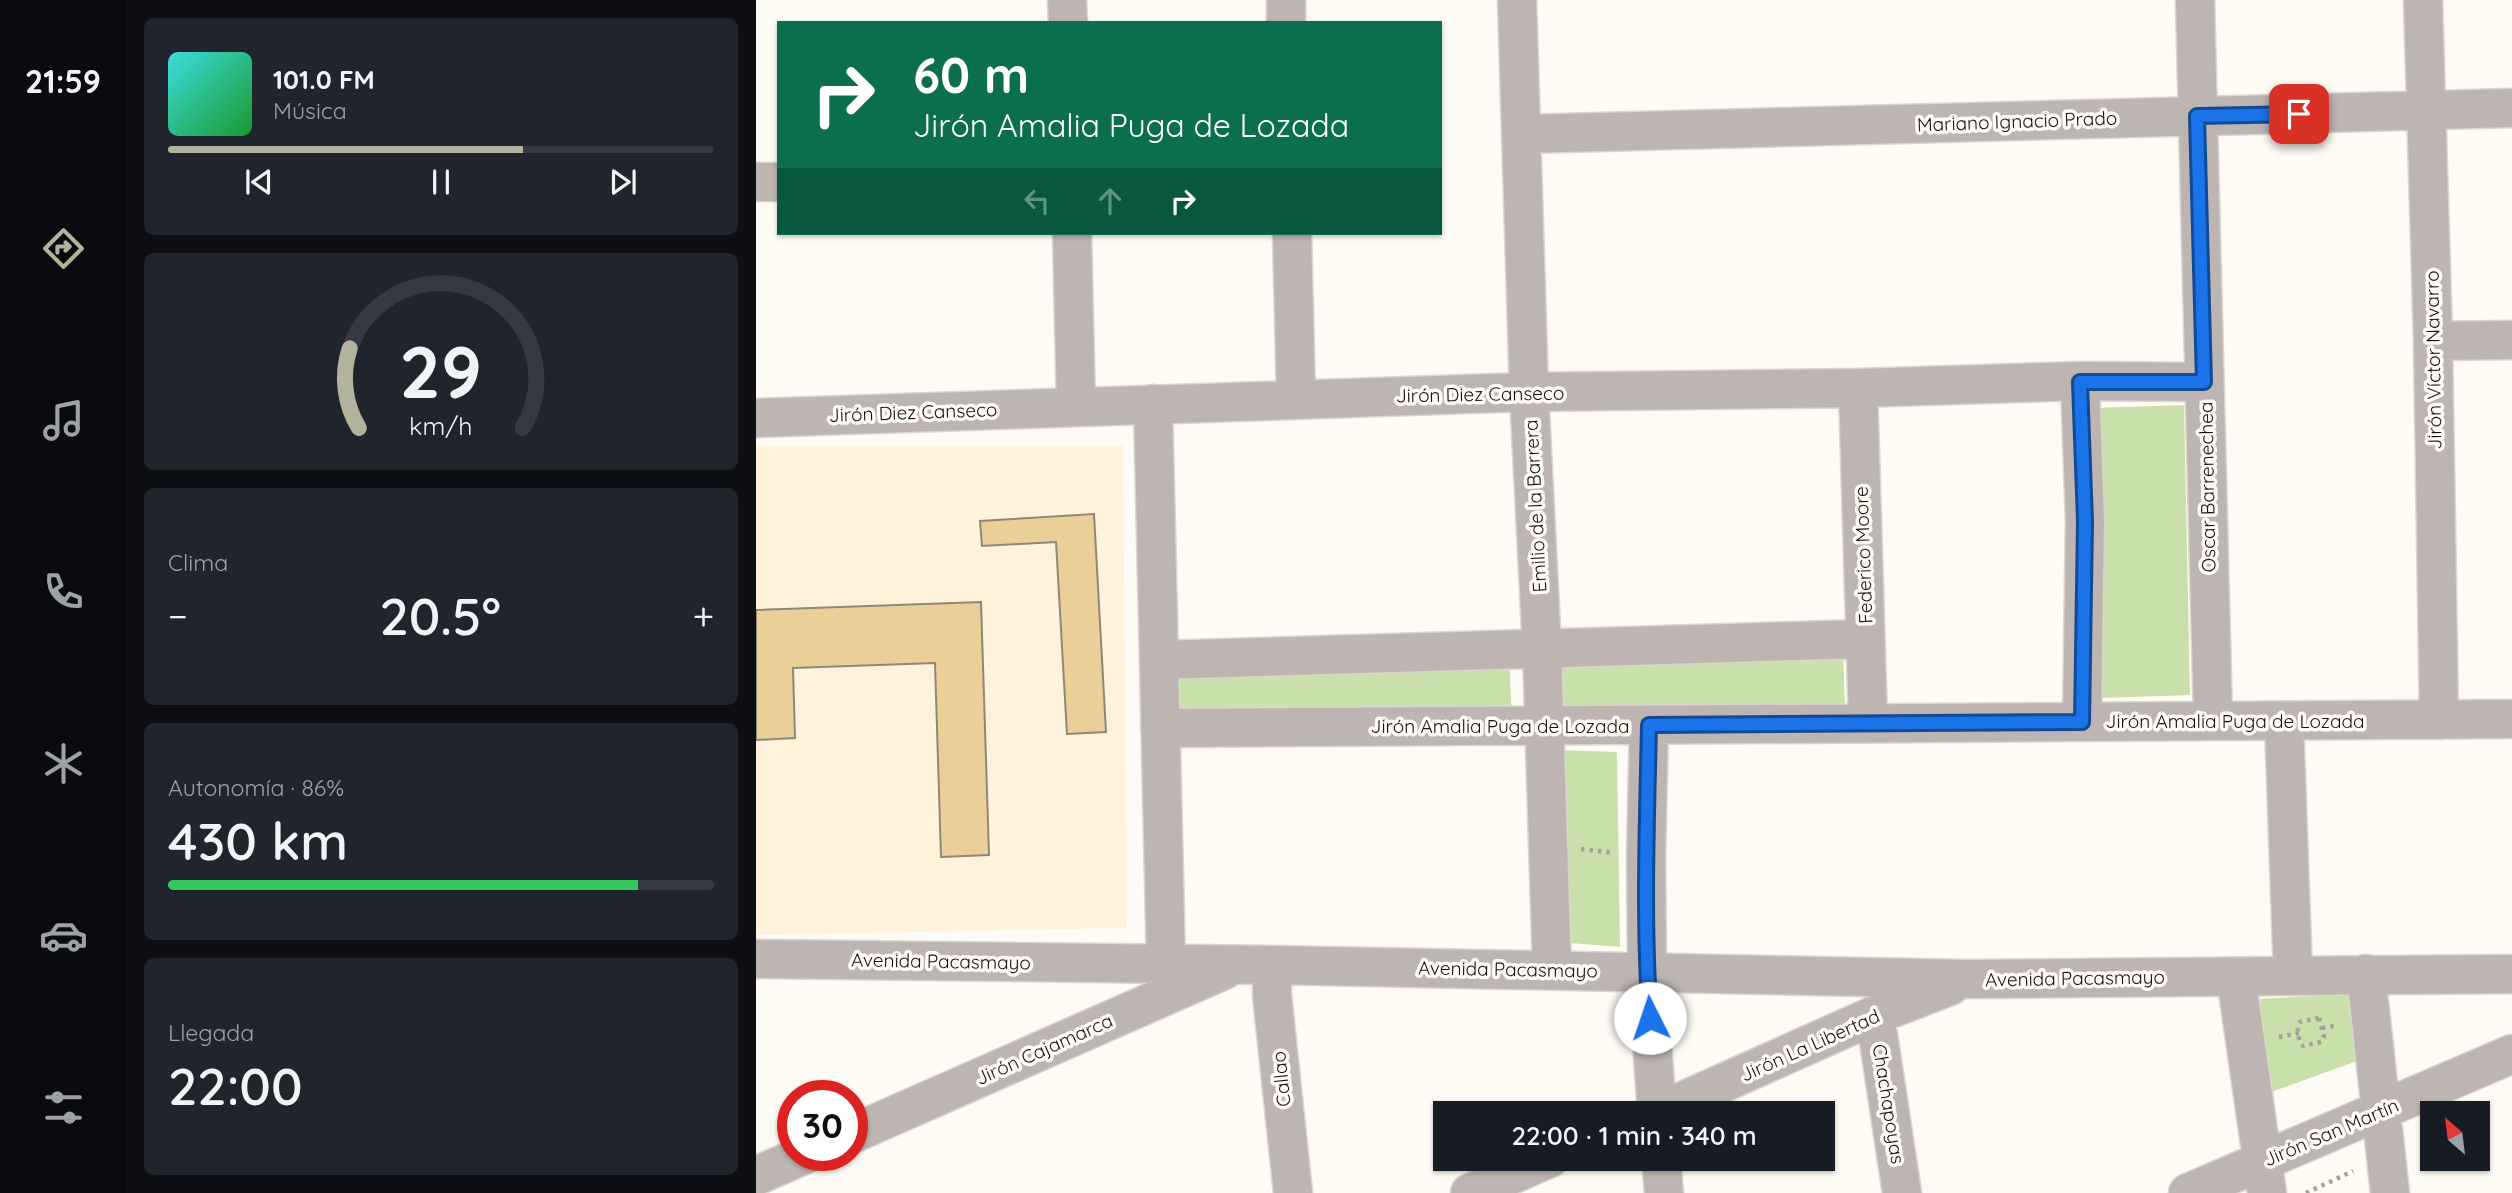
<!DOCTYPE html>
<html lang="es">
<meta charset="utf-8">
<style>
:root{--surface:#171b24;--page:#20242c;--text:#f1f3f6;--muted:#9ea1a6;--line:#363941;--accent:#b3b39d}
body{margin:0;font-family:Quicksand,sans-serif;background:var(--page);color:var(--text);height:100vh;display:flex;flex-direction:column;font-size:26px;white-space:nowrap}
*{box-sizing:border-box;margin:0}
p{font-size:23px;color:var(--muted)}
.icon{flex:none;width:38px;height:38px;fill:none;stroke:currentColor;stroke-width:2;stroke-linecap:round;stroke-linejoin:round}
.map{position:relative;flex:1;overflow:hidden}
.drawer{display:flex;flex-direction:column;gap:18px;padding:18px;background:#0d0f14;width:630px}
.drawer>*{flex:none}
.hud{position:absolute;left:21px;top:21px;width:665px;height:214px;border-radius:0px;box-shadow:0 2px 5px #0004;background:#0b6e4f;color:#fff;overflow:hidden}
.needle{width:46px;rotate:332deg}
.controls{position:absolute;left:1664px;top:1101px;display:grid;gap:14px}
.controls a{display:grid;place-items:center;width:70px;height:70px;border-radius:0px;background:var(--surface);box-shadow:0 2px 5px #0004;font-size:35px}
.speed{position:absolute;left:21px;top:1080px;display:flex;gap:14px;font-size:35px;font-weight:700;text-align:center}
.speed>*{display:grid;place-content:center;width:91px;height:91px;border-radius:50%;background:var(--surface);box-shadow:0 2px 5px #0004;line-height:1}
.speed .limit{border:10px solid #d22;background:#fff;color:#111}
.pin{position:absolute;display:grid;place-items:center;width:60px;height:60px;color:#fff;margin:-30px;border-radius:14px;box-shadow:0 4px 10px #0006}
.me{position:absolute;width:77px;margin:-38px;rotate:356deg;stroke-linejoin:round;filter:drop-shadow(0 0 5px #0008)}
.turn{display:flex;align-items:center;gap:24px;height:147px;padding:0 21px;font-size:32px}
.turn .icon{width:91px;height:91px;stroke-width:2.5}
.turn b{display:block;font-size:49px;line-height:60px}
.lanes{display:flex;align-items:center;height:66px;padding:0 21px;background:#0003;justify-content:center;gap:35px;direction:ltr}
.lanes .off{opacity:.35}
.big{font-size:52px;font-weight:600;line-height:1.1}
.drawer .card{flex:1;display:flex;flex-direction:column;justify-content:center;gap:10px;min-width:0;padding:0 24px;border-radius:10px;background:var(--page)}
.drawer .dial{align-items:center;gap:0}
.dial svg{height:182px;overflow:visible;fill:none;stroke:var(--line);stroke-width:7;stroke-linecap:round;text-anchor:middle}
.dial text{fill:var(--text);stroke:none}
.song{display:flex;align-items:center;gap:21px}
.cover{width:84px;height:84px;border-radius:10px;background:linear-gradient(135deg,hsl(180 70% 55%),hsl(130 70% 35%))}
.played{height:7px;border-radius:4px;background:linear-gradient(90deg,var(--accent) 65%,var(--line) 65%)}
.keys{display:flex;justify-content:space-around;direction:ltr}
.heat{display:flex;justify-content:space-between;align-items:center;font-size:38px;direction:ltr}
.charge{height:10px;border-radius:5px;background:linear-gradient(90deg,#34c759 86%,var(--line) 0)}
.trip{position:absolute;left:677px;top:1101px;width:402px;height:70px;border-radius:0px;background:var(--surface);box-shadow:0 2px 5px #0004;font-weight:600;line-height:70px;text-align:center}
main{display:flex;flex:1;min-height:0}
.menu{display:flex;flex-direction:column;width:126px;justify-content:space-around;align-items:center;background:#090b0e;color:var(--muted)}
.menu .icon{width:49px;height:49px}
.menu .active{color:var(--accent)}
.menu b{font-size:32px;color:var(--text)}
.map>svg:first-child{display:block}
.built{fill:#fef2db}
.green{fill:#cae0ab}
.building{fill:#eacf99;stroke:#8f8779;stroke-width:2}
.lines{fill:none;stroke-linecap:round;stroke-linejoin:round}
.minor-casing{stroke:#d9d6cf;stroke-width:41}
.path{stroke:#a4a19b;stroke-width:4.5;stroke-dasharray:3.5 5;stroke-linecap:butt}
.minor{stroke:#beb5b2;stroke-width:38}
.route-casing{stroke:#114b97;stroke-width:18}
.route{stroke:#1a73e8;stroke-width:12}
.labels{text-anchor:middle;dominant-baseline:central;stroke-width:7;stroke-linejoin:round;paint-order:stroke}
.street-label{font-size:19px;fill:#17140f;stroke:#fefbf4}
</style>
<main>
<nav class="menu">
<b>21:59</b>
<svg class="icon active" aria-label="directions" viewBox="0 0 24 24"><path d="M12 3l9 9-9 9-9-9zM9 14v-3h6M13 9l2 2-2 2"/></svg>
<svg class="icon" aria-label="music" viewBox="0 0 24 24"><path d="M9 18V5l10-2v13"/><circle cx="6" cy="18" r="3"/><circle cx="16" cy="16" r="3"/></svg>
<svg class="icon" aria-label="phone" viewBox="0 0 24 24"><path d="M5 4h4l2 5-3 2q2 4 5 5l2-3 5 2v4C11 20 4 13 5 4z"/></svg>
<svg class="icon" aria-label="climate" viewBox="0 0 24 24"><path d="M12 3v18M4 7l16 10M4 17L20 7"/></svg>
<svg class="icon" aria-label="car" viewBox="0 0 24 24"><path d="M5 17H2v-5l4-1 3-4h7l3 4 3 1v5h-3M9 17h6M6 11h13"/><circle cx="7" cy="17" r="2"/><circle cx="17" cy="17" r="2"/></svg>
<svg class="icon" aria-label="filters" viewBox="0 0 24 24"><path d="M4 7h16M4 17h16"/><circle cx="9" cy="7" r="2"/><circle cx="15" cy="17" r="2"/></svg>
</nav>
<section class="drawer">
<div class="card">
<div class="song"><i class="cover"></i><div><b>101.0 FM</b><p>Música</p></div></div>
<div class="played"></div>
<div class="keys"><svg class="icon" aria-label="previous" viewBox="0 0 24 24"><path d="M18 5L8 12l10 7zM5 5v14"/></svg><svg class="icon" aria-label="pause" viewBox="0 0 24 24"><path d="M8 5v14M16 5v14"/></svg><svg class="icon" aria-label="next" viewBox="0 0 24 24"><path d="M6 5l10 7-10 7zM19 5v14"/></svg></div>
</div>
<div class="card dial"><svg viewBox="0 0 100 80">
<path d="M14 69A42 42 0 1 1 86 69"/>
<path d="M14 69A42 42 0 0 1 10 34" stroke="#b3b39d"/>
<text x="50" y="56" font-size="32" font-weight="700">29</text>
<text x="50" y="72" font-size="11">km/h</text>
</svg></div>
<div class="card"><p>Clima</p>
<div class="heat"><a>−</a><b class="big">20.5°</b><a>+</a></div>
</div>
<div class="card"><p>Autonomía · 86%</p><b class="big">430 km</b><div class="charge"></div></div>
<div class="card"><p>Llegada</p><b class="big">22:00</b></div>
</section>
<div class="map">
<svg width="1756" height="1193" viewBox="0 0 1756 1193">
<rect width="100%" height="100%" fill="#fefbf4"/>
<path class="built" d="M0,446H367L371,928L0,935Z"/>
<path class="green" d="M1428,405L1434,695L1345,698L1339,408Z
M1087,647L1089,711L798,713L794,657Z
M753,658L756,716L423,710V676Z
M799,750L861,752L864,947L802,942Z
M1598,994L1609,1058L1513,1093L1503,999Z"/>
<path class="building" d="M338,514L350,732L311,734L300,542L226,546L224,521Z
M225,602L233,855L185,857L179,663L37,668L39,738L0,740V610Z"/>
<g class="lines">
<defs>
<path id="minor" d="M311,0L312,23
M530,0V23
M761,0L773,392L786,649L796,970
M1439,0L1457,721
M1667,0L1677,341L1683,720
M765,134L1756,108
M0,182H23
M316,233L320,407
M536,233L540,399
M1677,341L1756,340
M1324,381L1329,521L1326,722
M1102,388L1112,723
M397,404L410,963
M0,418L773,392L1102,388L1324,381L1448,382
M403,660L1109,639
M1528,721L1537,976
M893,725L890,856L891,972L901,1113
M404,728L1756,719
M0,959L516,965L1210,979L1756,974
M516,965V995L537,1193
M1610,974L1634,1193
M1480,977L1511,1193
M1119,1015L1146,1193
M900,1113L1119,1015L1194,986
M96,1134L468,970
M905,1158L908,1193
M0,1176L48,1155
M714,1193L794,1158
M1432,1193L1756,1054"/>
</defs>
<use href="#minor" class="minor-casing"/>
<path class="path" d="M825,849L858,853
M1563,1018L1568,1037L1565,1042L1547,1046C1542,1041 1540,1027 1544,1022Z
M1566,1028L1582,1025
M1523,1037L1543,1033
M1550,1193L1597,1171"/>
<use href="#minor" class="minor"/>
</g>
<g class="lines">
<defs>
<path id="route" d="M894,1018C887,921 891,823 893,725L1326,722L1329,521L1324,382H1448L1441,116L1543,114"/>
</defs>
<use href="#route" class="route-casing"/>
<use href="#route" class="route"/>
</g>
<g class="labels">
<g class="street-label">
<text transform="translate(1261 121) rotate(-2)">Mariano Ignacio Prado</text>
<text transform="translate(1677 360) rotate(-91)">Jirón Víctor Navarro</text>
<text transform="translate(724 394) rotate(-1)">Jirón Diez Canseco</text>
<text transform="translate(157 412) rotate(-2)">Jirón Diez Canseco</text>
<text transform="translate(1451 487) rotate(-91)">Oscar Barrenechea</text>
<text transform="translate(779 506) rotate(-93)">Emilio de la Barrera</text>
<text transform="translate(1107 555) rotate(-92)">Federico Moore</text>
<text x="1479" y="721">Jirón Amalia Puga de Lozada</text>
<text x="744" y="726">Jirón Amalia Puga de Lozada</text>
<text transform="translate(185 961) rotate(1)">Avenida Pacasmayo</text>
<text transform="translate(752 969) rotate(1)">Avenida Pacasmayo</text>
<text transform="translate(1319 978) rotate(-1)">Avenida Pacasmayo</text>
<text transform="translate(1054 1045) rotate(-24)">Jirón La Libertad</text>
<text transform="translate(288 1049) rotate(-24)">Jirón Cajamarca</text>
<text transform="translate(525 1079) rotate(-96)">Callao</text>
<text transform="translate(1133 1104) rotate(81)">Chachapoyas</text>
<text transform="translate(1575 1132) rotate(-23)">Jirón San Martín</text>
</g>
</g>
</svg>
<div class="controls">
<a><svg class="needle" viewBox="-14 -14 28 28"><path d="M0-13l5 13h-10z" fill="#e53935"/><path d="M0 13l5-13h-10z" fill="#9ea1a6"/></svg></a>
</div>
<div class="speed"><div class="limit">30</div></div>
<div class="pin" style="left:1543px;top:114px;background:#d93025"><svg class="icon" aria-label="arrive" viewBox="0 0 24 24"><path d="M6 21V4h12l-3 4 3 4H6"/></svg></div>
<svg class="me" style="left:894px;top:1018px" viewBox="-20 -20 40 40"><circle r="19" fill="#fff"/><path d="M0-13L10 11 0 6-10 11z" fill="#1a73e8"/></svg>
<div class="trip">22:00 · 1 min · 340 m</div>
<div class="hud">
<div class="turn"><svg class="icon" aria-label="right" viewBox="0 0 24 24"><path d="M7 20v-9h11M14 6l5 5-5 5"/></svg><div><b>60 m</b>Jirón Amalia Puga de Lozada</div></div>
<div class="lanes"><svg class="icon off" aria-label="left" viewBox="0 0 24 24"><path d="M17 20v-9H6M10 6l-5 5 5 5"/></svg><svg class="icon off" aria-label="ahead" viewBox="0 0 24 24"><path d="M12 20V5M6 11l6-6 6 6"/></svg><svg class="icon" aria-label="right" viewBox="0 0 24 24"><path d="M7 20v-9h11M14 6l5 5-5 5"/></svg></div>
</div>
</div>
</main>
